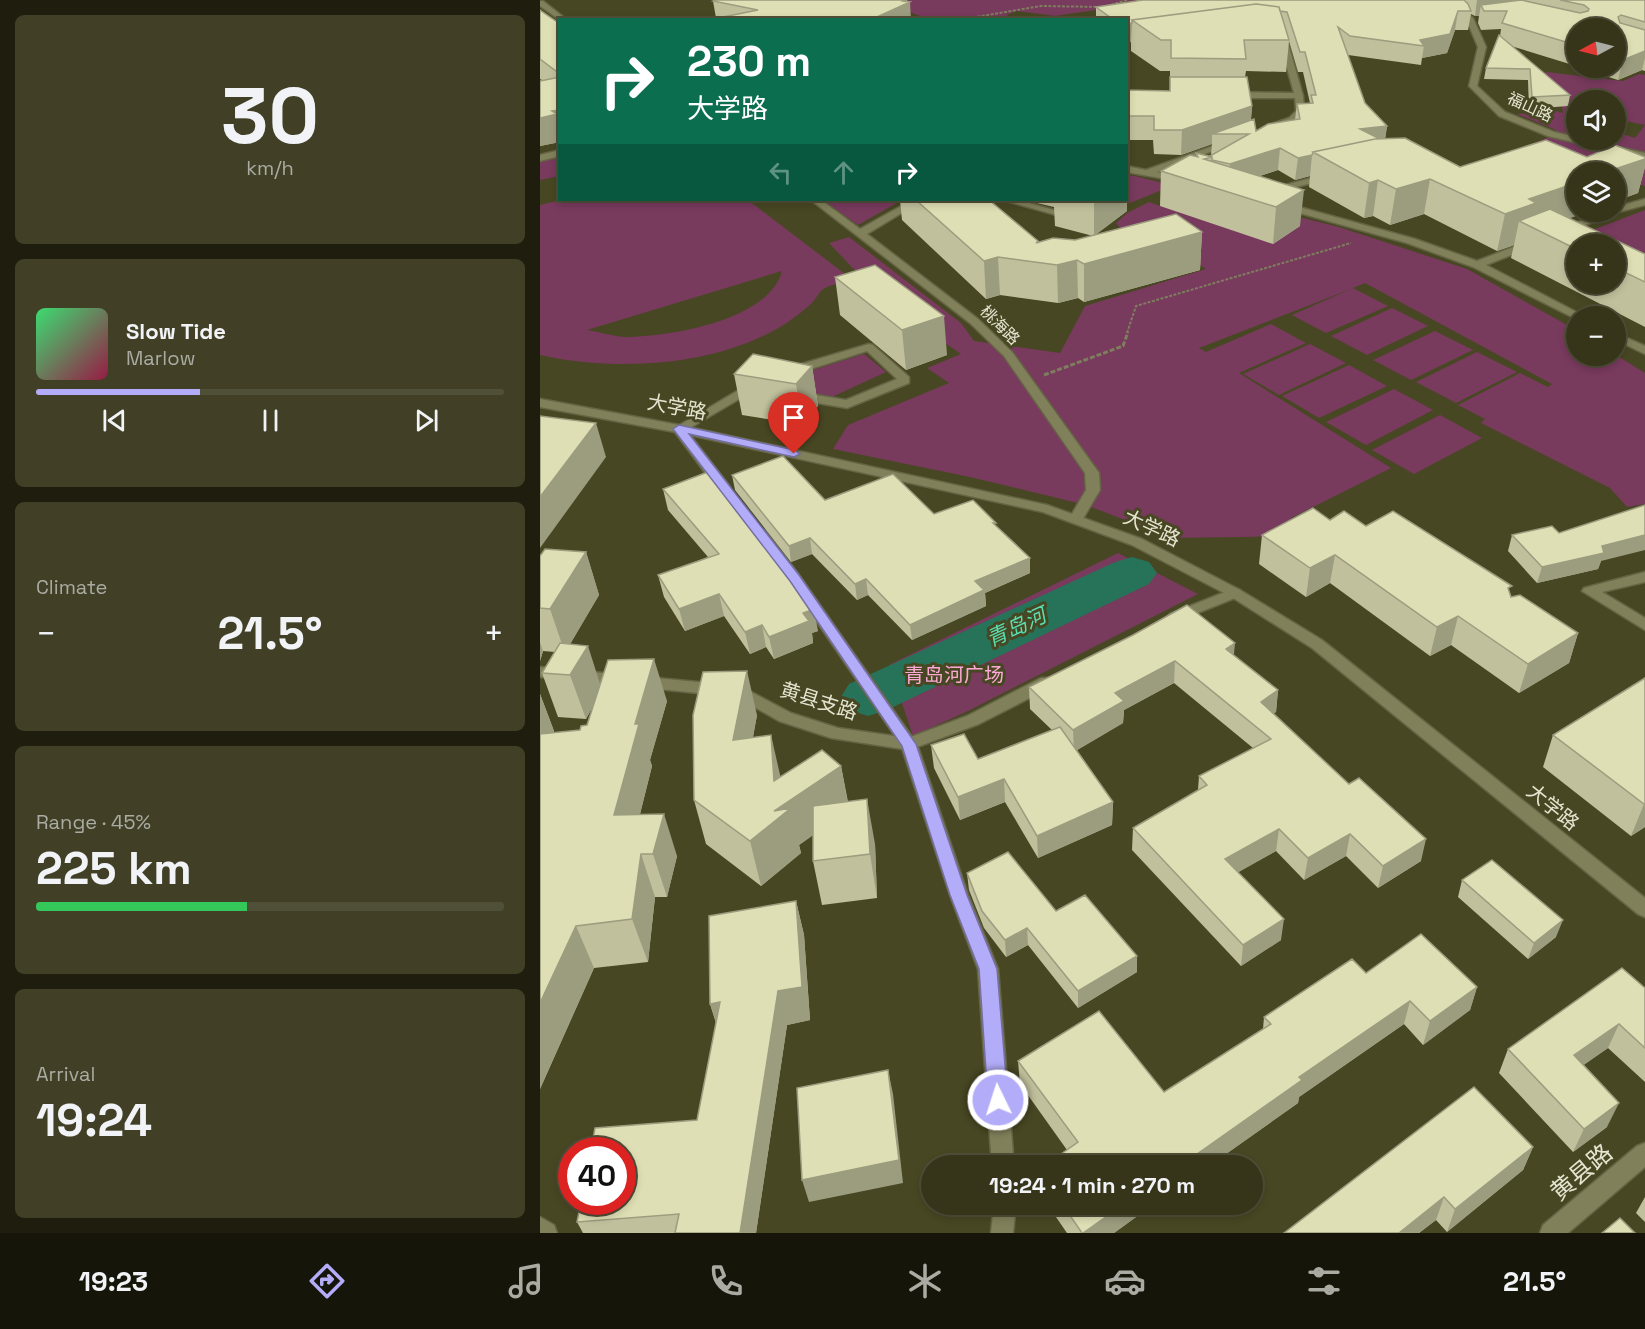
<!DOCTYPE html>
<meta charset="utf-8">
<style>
:root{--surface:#36351a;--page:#414027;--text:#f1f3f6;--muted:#aaaba2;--line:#505039;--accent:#b3adf9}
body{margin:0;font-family:"Space Grotesk","Noto Sans SC",sans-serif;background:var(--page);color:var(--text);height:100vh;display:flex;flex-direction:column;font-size:22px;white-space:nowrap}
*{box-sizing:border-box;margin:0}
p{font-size:20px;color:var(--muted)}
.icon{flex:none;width:33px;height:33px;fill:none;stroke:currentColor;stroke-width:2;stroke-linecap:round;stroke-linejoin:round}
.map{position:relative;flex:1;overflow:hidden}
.side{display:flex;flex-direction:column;gap:15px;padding:15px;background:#1e1d0e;width:540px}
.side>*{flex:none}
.hud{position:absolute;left:18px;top:18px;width:570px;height:183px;border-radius:0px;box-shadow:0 3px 9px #0003,0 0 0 2px var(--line);background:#0b6e4f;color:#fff;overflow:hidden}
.needle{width:39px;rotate:263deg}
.controls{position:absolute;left:1026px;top:18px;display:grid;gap:12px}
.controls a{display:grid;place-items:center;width:60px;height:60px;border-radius:50%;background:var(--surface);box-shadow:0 3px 9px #0003,0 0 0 2px var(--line);font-size:30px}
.speed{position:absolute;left:18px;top:1137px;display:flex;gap:12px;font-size:30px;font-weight:700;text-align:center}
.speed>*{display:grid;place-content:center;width:78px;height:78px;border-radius:50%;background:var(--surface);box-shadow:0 3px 9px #0003,0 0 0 2px var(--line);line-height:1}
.speed .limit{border:9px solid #d22;background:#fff;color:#111}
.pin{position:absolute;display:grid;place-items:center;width:51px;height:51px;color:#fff;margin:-62px -26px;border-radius:50% 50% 50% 0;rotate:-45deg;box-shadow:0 0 6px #0007}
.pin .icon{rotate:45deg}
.me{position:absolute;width:66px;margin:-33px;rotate:356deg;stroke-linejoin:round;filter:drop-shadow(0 0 4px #0008)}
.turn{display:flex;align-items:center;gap:21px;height:126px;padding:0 30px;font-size:27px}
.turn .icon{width:78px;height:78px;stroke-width:2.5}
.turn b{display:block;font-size:42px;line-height:51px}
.lanes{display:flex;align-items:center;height:57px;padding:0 30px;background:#0003;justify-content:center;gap:30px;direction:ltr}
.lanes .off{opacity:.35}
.big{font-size:45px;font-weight:800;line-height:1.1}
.side .card{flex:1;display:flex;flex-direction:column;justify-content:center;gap:9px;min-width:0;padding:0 21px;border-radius:9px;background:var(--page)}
.side .dial{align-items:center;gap:0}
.dial b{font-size:78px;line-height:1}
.song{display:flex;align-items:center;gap:18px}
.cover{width:72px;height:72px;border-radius:9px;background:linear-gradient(135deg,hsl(140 70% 55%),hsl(340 70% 35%))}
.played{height:6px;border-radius:3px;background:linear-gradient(90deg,var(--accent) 35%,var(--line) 35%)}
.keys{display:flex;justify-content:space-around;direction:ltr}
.heat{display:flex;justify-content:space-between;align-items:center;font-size:33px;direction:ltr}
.charge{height:9px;border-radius:4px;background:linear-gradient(90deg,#34c759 45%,var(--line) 0)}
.trip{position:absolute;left:381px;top:1155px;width:342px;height:60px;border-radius:30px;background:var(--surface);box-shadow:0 3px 9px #0003,0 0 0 2px var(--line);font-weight:800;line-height:60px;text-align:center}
.dock{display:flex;height:96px;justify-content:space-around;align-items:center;background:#16150a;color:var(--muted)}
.dock .icon{width:42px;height:42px}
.dock .selected{color:var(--accent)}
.dock b{font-size:27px;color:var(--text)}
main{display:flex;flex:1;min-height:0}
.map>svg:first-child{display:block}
.green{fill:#783a5d;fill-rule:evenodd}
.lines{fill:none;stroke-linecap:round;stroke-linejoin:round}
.river{fill:#277359;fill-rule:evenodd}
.lane-casing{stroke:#656444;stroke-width:3}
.street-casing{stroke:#656444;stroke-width:3}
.secondary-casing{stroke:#656444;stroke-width:3}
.path-far1{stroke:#7e7e5f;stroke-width:2;stroke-dasharray:3 1.5;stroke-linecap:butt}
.path{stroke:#7e7e5f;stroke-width:3;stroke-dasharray:5 2;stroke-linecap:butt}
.lane{fill:#80805a;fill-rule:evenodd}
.street{fill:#80805a;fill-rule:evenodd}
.secondary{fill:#80805a;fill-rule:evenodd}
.wall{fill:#c0c09c;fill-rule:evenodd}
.shaded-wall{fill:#9c9c7f}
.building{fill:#dfdfb5;stroke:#9c9c7f;stroke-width:1.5}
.route{fill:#b3adf9;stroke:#7470a2;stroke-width:1.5}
.labels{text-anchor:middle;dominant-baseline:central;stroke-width:6;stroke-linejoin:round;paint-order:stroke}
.far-street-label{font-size:16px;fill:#e5e5d1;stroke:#484723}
.street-label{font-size:20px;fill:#e5e5d1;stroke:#484723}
.park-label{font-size:20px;fill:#fcaad5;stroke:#484723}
.water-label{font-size:21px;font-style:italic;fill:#59e0b2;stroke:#484723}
.near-street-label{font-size:24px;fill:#e5e5d1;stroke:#484723}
</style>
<main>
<section class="side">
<div class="card dial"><b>30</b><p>km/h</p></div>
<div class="card">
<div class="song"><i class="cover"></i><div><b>Slow Tide</b><p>Marlow</p></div></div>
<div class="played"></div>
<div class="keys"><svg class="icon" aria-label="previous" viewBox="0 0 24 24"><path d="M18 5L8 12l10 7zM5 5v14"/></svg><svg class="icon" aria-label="pause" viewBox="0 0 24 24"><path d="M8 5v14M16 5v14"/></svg><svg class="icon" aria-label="next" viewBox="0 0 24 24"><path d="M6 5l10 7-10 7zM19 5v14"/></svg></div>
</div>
<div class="card"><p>Climate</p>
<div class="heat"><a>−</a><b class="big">21.5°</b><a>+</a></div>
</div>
<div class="card"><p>Range · 45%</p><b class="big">225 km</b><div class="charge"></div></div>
<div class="card"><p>Arrival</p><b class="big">19:24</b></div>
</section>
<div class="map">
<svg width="1105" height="1233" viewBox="0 0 1105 1233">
<rect width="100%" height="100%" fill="#484723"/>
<path class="green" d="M307,0H624L515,16L477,11L466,15L482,20L389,19L363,10Z
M1006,72L1083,81L1099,74L1105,75V186L1076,179V172L984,147L1007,138L1016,130L977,114L1012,110L1023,113L1019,85L1001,80ZM1036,100H1076V119L1105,125L1095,138L1076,132V140H1036Z
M19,156V176L0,180V160Z
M587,175L595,176L799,227L927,269L1036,330V356L1076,355L1105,373V504L1087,507L1070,488L941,423L945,419L918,405L980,373L1008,387L1012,384L825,283L813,288L848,306L786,333L752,315L811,289L659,348L666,352L731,324L766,343L699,373L851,468L751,518L756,536L631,538L546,505L430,477L293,449L308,425L409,383L387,368L421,354L341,298L289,243L309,237L421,323L434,341L520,353L545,306L666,269L625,241L598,249L576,223L587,213L609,202L620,206L632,186L580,207L586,200Z
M21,200H208L313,280C304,283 289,284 282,290C278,294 275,300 271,304C263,311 254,318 245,324C177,367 76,372 0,355V205ZM242,271C229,321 128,337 84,337C72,336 59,332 47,330Z
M283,200H362L318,225Z
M1105,210V286L1076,244H1016Z
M852,308L888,326L827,355L791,336Z
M895,331L933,350L871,380L833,360Z
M770,344L806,363L739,395L703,374Z
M937,352L977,372L916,403L876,382Z
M324,354L346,372L292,397L261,391L270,371Z
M809,365L847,386L779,418L742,396Z
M854,389L893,410L826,445L786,422Z
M900,415L942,438L874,474L832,450Z
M578,553L658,594L428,711L373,736L349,665Z"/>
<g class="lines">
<path class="river" d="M592,557L609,562L617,573L609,584L347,710L328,716L309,710L301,697L309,684L575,562Z"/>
<defs>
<path id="lane" d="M0,1H3L27,20H20L0,6Z
M742,34L746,36L763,96L764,111L755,122L732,130L728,127L729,125L749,118L756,111L755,98H690L686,95L690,92L754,93L738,36Z
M687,141L694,143L617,172L643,178V182L586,172V166L606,170Z
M20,150V156L0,161V155Z
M790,173L795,176L793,178L731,193L726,190Z
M1105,199V205L1075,213L1028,232L1019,230L1063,212H1076V207Z
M271,200H281L320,229L372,200H383L327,234L438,319L472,352L559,473L560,490L541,522L536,523L529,519L546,490L545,473L464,356L430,323Z
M463,200H478L532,215L527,218Z
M741,202L875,239L937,261L986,242H994V246L946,265L1044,316L1034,318L933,267L867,243L738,207V203Z
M1076,333L1105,346V354L1076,340Z
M329,344L333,345L369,377V383L307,408L254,399V393L258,392L306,400L357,379L327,351L252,375L246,371L248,368Z
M214,381L220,385L218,388L143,432H135L133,429Z"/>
<path id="street" d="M1105,572V582L1062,592L1105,618V630L1042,591L1044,588Z
M695,588L700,590L702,593L700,596L640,620H630L627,617L630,614Z
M0,667L200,686L251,713L298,728L368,738L427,716L501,678H513L515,682L513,686L439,724L369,750L291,738L239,721L197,697L0,677Z
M1105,1143V1167L1028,1233H1000L1003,1225L1097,1146Z
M0,1217L14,1225L17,1233H0Z"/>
<path id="secondary" d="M902,0H910L933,18L946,47L937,86L965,112L1014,132L1036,137V140H1046L1105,153V159L1008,136L959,116L929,86L938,47L927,21Z
M0,399L139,425L507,505L602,539L700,590L782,640L1105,898V917L1098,914L772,648L690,596L592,545L503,512L150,435L190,487L183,491L178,490L135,432L0,407Z
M220,530L225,531L259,575L377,744L428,895L458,969L474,1166H452L438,969L410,895L361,745L249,581L213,534Z
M454,1204H476L473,1233H451Z"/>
</defs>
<use href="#lane" class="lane-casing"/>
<use href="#street" class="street-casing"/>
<use href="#secondary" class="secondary-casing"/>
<path class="path-far1" d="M437,20L436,17L501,6L564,7L587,0
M587,333L596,306L811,243"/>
<path class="path" d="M504,375L583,346L588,332"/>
<use href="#lane" class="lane"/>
<use href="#street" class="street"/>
<use href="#secondary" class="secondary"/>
</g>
<path class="wall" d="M175,0H367L371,19L176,18L173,1Z
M603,0H1105V71L1102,70L1078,80L1040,68H1076V28H1036V66L971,46L1030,95L1028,106L989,109L988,80L944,79L946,68L960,36L961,29L941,30L938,23L939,16H935L931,14L928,30H915L907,53L882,58L881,65L808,55L825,103L847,126L845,139L920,167L1047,157H1105V167L1098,193L1076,201V172L1036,212H1047L1029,218L1105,254V327L971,258L974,245L957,251L884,214L850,225L833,216L824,218L769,187L770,176L755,180L738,170L720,176L760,226L733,244L620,206L621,171L656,157V153L670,156L671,155L672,144L641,155L614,154L613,140H586V90L630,91V71H620L591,51V42L586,43V20H556V7ZM749,41L758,72H763L770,103L757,104L755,120L716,131L711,120L712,106L705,77L706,71L746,72ZM1036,244H1076V284H1036Z
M0,10L20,24V142L0,146L2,80L0,79Z
M587,175V211L555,235L662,232L660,270L544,302L538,298L518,303L460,295L446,299L362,220L360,200H450L498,242L535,240L553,236L515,226L514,207L484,200H586Z
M295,277L407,355L366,370L300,315Z
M272,366L278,406L263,425L202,415L194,374Z
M192,475L285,500L394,514L456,526L490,573L445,593L446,606L372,640L328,595L317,600L272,554L251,562L195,490Z
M123,489L233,554L278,631L272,633L273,643L234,659L226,647L210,654L184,616L145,631L124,597L118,575L168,557L128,510Z
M790,520L826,526L970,593L971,597L1038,633L1029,663L979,693L911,645L890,656L790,583L766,597L719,564L722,535Z
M1019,533L1061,561L1058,569L997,583L968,551L972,535Z
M46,552L59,595L30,644L60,684L127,701L110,760L112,766L100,814L137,856L127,897H115L108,962L54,968L0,1089V694L14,731L13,733L40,730L47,725L53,706L46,719L18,717L2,673L15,652L3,651L0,661V556Z
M593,635L694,655L738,690L736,712L733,713L881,861L838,888L806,856L764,880L736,851L698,872L741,940L701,966L592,850L593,828L658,790L659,776L713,748L634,683L584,710L583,723L537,750L573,802L572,825L498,858L465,802L420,820L394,768L391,745L438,759L512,730L490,709L489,687Z
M1105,678V827L1091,836L1003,767L1013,735Z
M217,715L213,737L241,777L301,766L308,802L335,844L337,898L282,905L273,861V835L259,845L261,853L221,886L166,844L154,800Z
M427,873L516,911L597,972L538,1008L488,945L466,957L444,928L429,890Z
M922,880L1016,937L988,959L918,897Z
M256,901L264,935L270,1020L247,1025L216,1233H43L37,1222L157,1120L176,1023L170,1004Z
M826,973L937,987L930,1010L883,1045L864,1024L759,1097L758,1103L669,1166H504L527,1150L480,1084L478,1061L624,1092L723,1029L724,1017Z
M1105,988V1082L1068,1048L1043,1065L1067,1127L1033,1152L959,1073L968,1049Z
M993,1147L983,1170L907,1232L896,1220L879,1233H744Z
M1105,1197V1222L1096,1213Z
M507,1204H614L574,1233H527Z"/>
<path class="shaded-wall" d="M365,0H367L368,3L370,2L371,20L337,17Z
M937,0H979L941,5L939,16H935Z
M918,11L915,30L907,53L882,58L884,46L880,40Z
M592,23L591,42L586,43V24Z
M1105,51V58L1102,70L1078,80L1083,60Z
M712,106L710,130L672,134V144L641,155L642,130Z
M20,110V142L0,146V118L12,111Z
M847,126L844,147L820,129Z
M740,148L738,170L688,186L690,164Z
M772,155L770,176L755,180L758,158Z
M1105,159V167L1098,193L1076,201V172H1066Z
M587,175V211L554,236V200H586V176Z
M890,179L884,214L850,225L856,189Z
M838,180L833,216L824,218L829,183Z
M1036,183V212H1047L997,230L979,221L974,245L957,251L965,214L989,199Z
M764,190L760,226L733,244L736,207Z
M662,232L660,270L544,302V264Z
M458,257L460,295L446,299L444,261Z
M537,260L538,298L518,303L517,265Z
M404,316L407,355L366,370L362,330Z
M272,366L278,406L263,425L256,384Z
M56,423L66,457L0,548V497Z
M1105,535V550L1061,561L1058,569L997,583L1002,567L1062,546Z
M270,538L272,554L251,562L249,546Z
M46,552L59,595L25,653L10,609Z
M795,555L790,583L766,597L770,568Z
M490,558V573L445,593L446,606L372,640L370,625L435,581Z
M326,579L328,595L317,600L315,584Z
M179,594L184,616L145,631L139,609Z
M274,609L278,631L272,633L273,643L234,659L229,637L263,613Z
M918,616L911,645L890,656L897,627Z
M222,625L226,647L210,654L205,632Z
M1038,633L1029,663L979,693L988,664Z
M0,642L3,651L0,661Z
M695,643L693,665L686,649Z
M48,646L62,690L46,719L30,675Z
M114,659L127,701L110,760L112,766L89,858L74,815L95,724Z
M635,661L634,683L584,710L583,723L534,752L533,730L575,693Z
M207,671L217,715L204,785L193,740Z
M738,690L736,712L718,724L721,702Z
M0,694L14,731L4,778L0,767Z
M231,735L241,779L301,766L309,810L259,845L261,853L221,886L210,841L234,811V781Z
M464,779L465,802L420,820L418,797Z
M327,799L335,844L337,898L330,854Z
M573,802L572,825L498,858L497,836Z
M1104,804H1105V827L1091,836Z
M124,814L137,856L127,897L113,854Z
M739,829L736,851L683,881L685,859Z
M810,834L806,856L764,880L768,858Z
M886,839L881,861L838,888L843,866Z
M101,854L115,897L108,962L92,919Z
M256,901L264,935L270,1020L247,1025L216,1233H200L238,991Z
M744,919L741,940L701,966L703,945Z
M1023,920L1016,937L988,959L994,943Z
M36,926L54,968L0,1089V1003Z
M487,928L488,945L466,957L465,940Z
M597,956V972L538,1008V991Z
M937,987L930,1010L883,1045L890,1021Z
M870,1001L864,1024L759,1097L758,1103L669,1166H640L759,1077Z
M180,1002L181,1037L170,1004Z
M1079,1024L1068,1048L1024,1079L1034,1055Z
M348,1070L353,1094L363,1183L269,1202L262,1180Z
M1079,1103L1067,1127L1033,1152L1044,1129Z
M993,1147L983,1170L907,1232L915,1209Z
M904,1197L896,1220L879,1233H859Z
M584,1204H614L574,1233H543Z"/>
<path class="building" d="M175,0H365L363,1L370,2L337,17L378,20H168L218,10L173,1Z
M603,0H924L928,4L931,11H918L910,34L880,40L884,46L810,36L798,27L825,103L847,126L820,129L840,139H835L773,152L772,155L758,158L740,148L690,164L672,160V157L670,156L709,134H672L714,119L716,131L728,124L760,119L757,104L773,103L771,95H776L765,52H760L747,12L740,11L739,7L716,4L592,20V23L586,24V20H574L556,7Z
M981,0L1040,13L1048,11L1049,9L1044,5L1020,0H1105V22L1081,15L1078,17L1080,23L1105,30V51L1083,60L1076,57V28H1036V45L962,23L967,11H944L941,5Z
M716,4L739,7L749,40H704L706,59L631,58V40H621L592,20Z
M0,10L20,24V74L0,59Z
M959,35L1030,95L992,97L990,69L946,68Z
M20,77V110L12,111L17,114L0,118V81Z
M630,77H707L712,106L642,130H614V116H586V90L630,91Z
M865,138L920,167L1006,140L1047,157L1075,145L1105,157V159L1066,172H1036V183L989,199L996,203L965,214L890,179L856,189L838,180L829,183L773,152L835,139Z
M656,153L672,157L664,159L764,190L736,207L621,171L650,155L658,157Z
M376,200H449L498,241L496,243L513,238L535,240L636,214L662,232L544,264L537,260L517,265L458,257L444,261Z
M1010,209L1105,254V282L1076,268V244H1036V249L979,221Z
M335,265L404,316L362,330L295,277Z
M213,354L272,366L256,384L194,374Z
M0,416L56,423L0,497Z
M243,456L285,500L353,474L394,514L433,500L456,523H453L490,558L435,581L444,590L370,625L326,579L315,584L270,538L249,546L192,475Z
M173,470L232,546L228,547L274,609L263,613L269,621L229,637L222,625L205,632L179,594L139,609L118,575L179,554L123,489Z
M1105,505V535L1062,546L1064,553L1002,567L972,535L1012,526L1019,533Z
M773,508L790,520L804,511L826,526L853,511L972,586L968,588L971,597L980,595L1038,633L988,664L918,616L897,627L795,555L770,568L722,535Z
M5,549L46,552L10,609L0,608V556Z
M647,605L695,643L686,649L738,690L721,702L809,784L819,778L886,839L843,866L810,834L768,858L739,829L685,859L744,919L703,945L593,828L667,785L659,776L731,739L635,661L575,693L584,701L533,730L489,687L593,635Z
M20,643L48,646L30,675L2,673Z
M114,659L95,724H99L74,815L124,814L113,854H101L92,919L36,926L0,1003V734L40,730L41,726L47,725L68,660Z
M207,671L193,740L231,735L234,781L282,750L301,766L234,811L251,808L210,841L154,800L153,715L163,672Z
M1105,678V804H1104L1013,735Z
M520,727L573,802L497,836L464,779L418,797L391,745L424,734L438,759Z
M327,799L330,854L273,861V806Z
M468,852L516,911L545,895L597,956L538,991L487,928L465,940L442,911L427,873Z
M952,860L1023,920L994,943L922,880Z
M256,901L262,987L238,991L200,1233H135L139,1214L37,1222L41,1202H82V1150H51L55,1128L157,1120L180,1002L170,1004L169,916Z
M881,934L937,987L890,1021L870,1001L759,1077L762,1080L640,1166H504L538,1142L478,1061L559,1011L624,1092L731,1024L724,1017L812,959L826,973Z
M1082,968L1105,988V1048L1079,1024L1034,1055L1079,1103L1044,1129L968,1049Z
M348,1070L359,1160L262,1180L257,1088Z
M934,1087L993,1147L915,1209L904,1197L859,1233H744Z
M522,1204H584L543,1233H542Z
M1080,1218L1095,1233H1062Z"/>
<path class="route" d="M139,425L254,450L260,454L254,457L149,434L259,575L376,744L427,895L457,969L468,1100L465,1106L458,1109L451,1106L448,1100L439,969L410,895L362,746L250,581L133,429Z"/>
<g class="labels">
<g class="far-street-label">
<text transform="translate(990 107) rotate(25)">福山路</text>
<text transform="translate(460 325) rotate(45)">桃海路</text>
</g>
<g class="street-label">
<text transform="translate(137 407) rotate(11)">大学路</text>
<text transform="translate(612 528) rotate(25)">大学路</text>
<text transform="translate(279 701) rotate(18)">黄县支路</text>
<text transform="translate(1013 807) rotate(39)">大学路</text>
</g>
<g class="park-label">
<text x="414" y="675">青岛河广场</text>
</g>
<g class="water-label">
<text transform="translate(476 627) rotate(-25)">青岛河</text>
</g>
<g class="near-street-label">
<text transform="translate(1041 1172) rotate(-40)">黄县路</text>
</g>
</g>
</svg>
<div class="controls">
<a><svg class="needle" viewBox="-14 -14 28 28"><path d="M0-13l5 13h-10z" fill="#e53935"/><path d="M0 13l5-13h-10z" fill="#aaaba2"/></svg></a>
<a><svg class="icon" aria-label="sound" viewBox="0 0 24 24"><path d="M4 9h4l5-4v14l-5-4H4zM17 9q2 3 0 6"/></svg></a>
<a><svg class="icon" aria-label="layers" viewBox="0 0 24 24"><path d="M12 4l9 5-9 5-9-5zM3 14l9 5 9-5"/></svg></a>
<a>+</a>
<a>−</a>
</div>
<div class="speed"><div class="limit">40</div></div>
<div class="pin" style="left:254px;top:454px;background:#d93025"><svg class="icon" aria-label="arrive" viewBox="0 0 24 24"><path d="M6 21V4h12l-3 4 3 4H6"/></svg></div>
<svg class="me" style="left:458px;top:1100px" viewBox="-20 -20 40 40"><circle r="17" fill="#b3adf9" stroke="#fff" stroke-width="3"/><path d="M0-11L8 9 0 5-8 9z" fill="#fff"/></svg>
<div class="trip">19:24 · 1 min · 270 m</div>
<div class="hud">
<div class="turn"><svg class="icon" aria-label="right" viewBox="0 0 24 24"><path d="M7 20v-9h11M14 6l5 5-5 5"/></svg><div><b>230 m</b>大学路</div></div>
<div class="lanes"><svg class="icon off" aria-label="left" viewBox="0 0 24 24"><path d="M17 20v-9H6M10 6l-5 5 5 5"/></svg><svg class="icon off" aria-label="ahead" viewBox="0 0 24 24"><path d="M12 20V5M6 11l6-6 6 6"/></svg><svg class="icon" aria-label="right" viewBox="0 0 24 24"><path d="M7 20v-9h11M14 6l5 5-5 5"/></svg></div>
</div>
</div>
</main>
<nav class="dock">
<b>19:23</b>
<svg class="icon selected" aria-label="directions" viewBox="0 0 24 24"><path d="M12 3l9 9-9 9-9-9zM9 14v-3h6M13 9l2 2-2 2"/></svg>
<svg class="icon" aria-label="music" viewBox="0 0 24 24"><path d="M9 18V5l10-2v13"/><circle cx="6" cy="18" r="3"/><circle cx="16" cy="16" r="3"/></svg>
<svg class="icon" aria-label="phone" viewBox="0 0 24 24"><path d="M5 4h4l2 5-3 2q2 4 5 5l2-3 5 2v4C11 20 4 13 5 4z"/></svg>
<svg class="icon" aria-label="climate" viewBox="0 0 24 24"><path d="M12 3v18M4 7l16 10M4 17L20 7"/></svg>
<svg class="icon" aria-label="car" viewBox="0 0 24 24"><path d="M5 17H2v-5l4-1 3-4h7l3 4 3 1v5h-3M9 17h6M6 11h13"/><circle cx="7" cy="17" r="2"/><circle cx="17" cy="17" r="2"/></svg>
<svg class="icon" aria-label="filters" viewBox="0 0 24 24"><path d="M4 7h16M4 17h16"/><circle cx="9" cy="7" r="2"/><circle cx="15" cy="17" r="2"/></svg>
<b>21.5°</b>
</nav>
